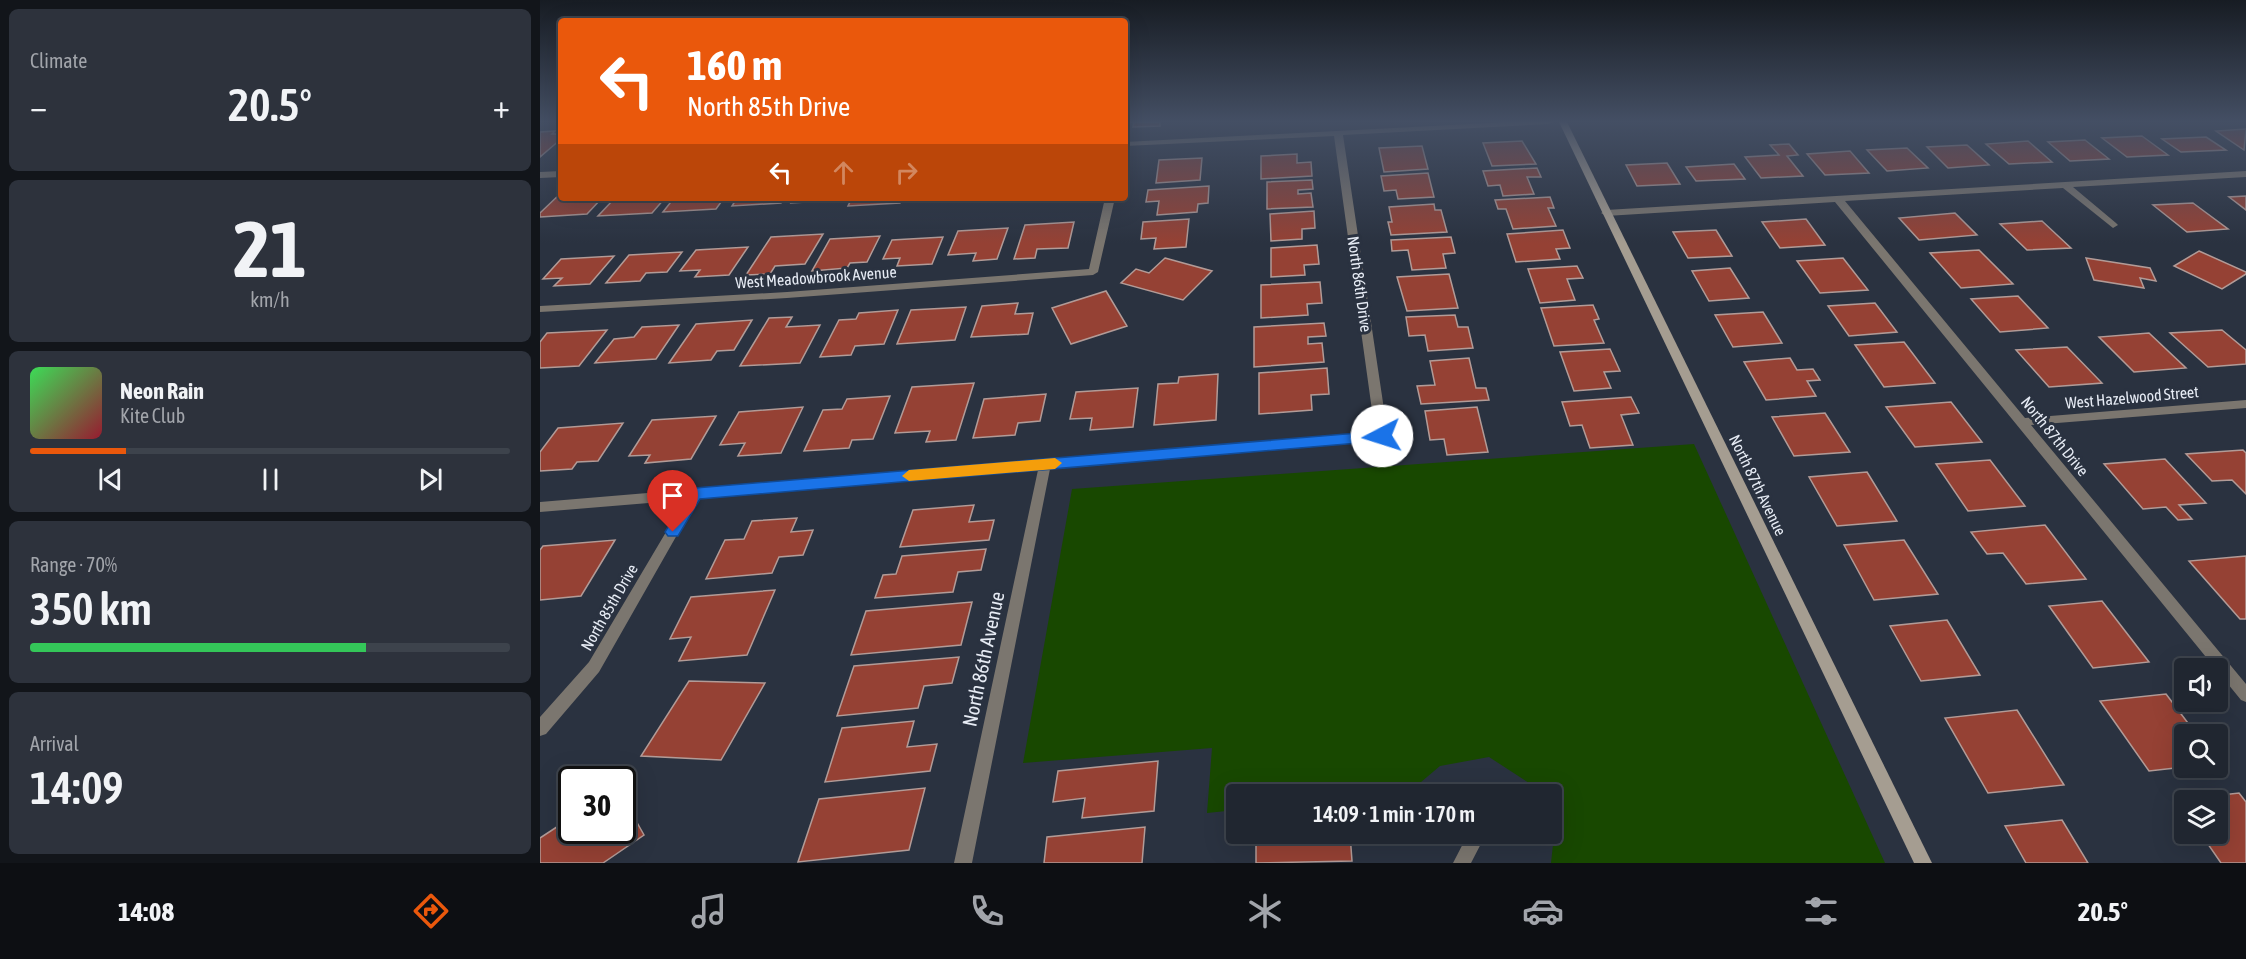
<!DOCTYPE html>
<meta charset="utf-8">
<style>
:root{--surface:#202630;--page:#2d323c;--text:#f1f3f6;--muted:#a2a5ab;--line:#3d434c;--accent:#ea580c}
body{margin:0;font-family:"Asap Condensed",sans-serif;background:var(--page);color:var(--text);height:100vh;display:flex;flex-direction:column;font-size:22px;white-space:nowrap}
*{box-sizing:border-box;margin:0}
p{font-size:20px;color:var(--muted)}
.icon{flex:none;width:33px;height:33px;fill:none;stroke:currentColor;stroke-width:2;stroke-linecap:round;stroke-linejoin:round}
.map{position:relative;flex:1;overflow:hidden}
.drawer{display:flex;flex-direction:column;gap:9px;padding:9px;background:#12151a;width:540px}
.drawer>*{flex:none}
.banner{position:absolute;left:18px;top:18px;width:570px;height:183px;border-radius:6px;box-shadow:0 6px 24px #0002,0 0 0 2px var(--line);background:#ea580c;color:#fff;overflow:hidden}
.fabs{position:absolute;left:1634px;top:658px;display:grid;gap:12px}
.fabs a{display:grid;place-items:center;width:54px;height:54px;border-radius:6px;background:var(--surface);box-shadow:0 6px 24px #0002,0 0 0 2px var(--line);font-size:30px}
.speed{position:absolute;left:18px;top:766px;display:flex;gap:12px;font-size:30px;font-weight:700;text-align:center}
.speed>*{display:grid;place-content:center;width:78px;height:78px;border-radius:50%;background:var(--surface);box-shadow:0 6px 24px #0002,0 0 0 2px var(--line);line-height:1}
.speed .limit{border:3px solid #111;border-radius:9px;background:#fff;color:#111}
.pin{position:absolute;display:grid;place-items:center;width:51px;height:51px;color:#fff;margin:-62px -26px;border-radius:50% 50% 50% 0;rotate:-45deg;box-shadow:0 0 6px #0007}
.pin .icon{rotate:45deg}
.me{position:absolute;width:66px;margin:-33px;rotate:265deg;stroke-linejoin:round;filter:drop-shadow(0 0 4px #0008)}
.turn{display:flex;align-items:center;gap:21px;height:126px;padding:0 30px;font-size:27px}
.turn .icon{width:78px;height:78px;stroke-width:2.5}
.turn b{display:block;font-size:42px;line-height:51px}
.lanes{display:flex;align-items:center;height:57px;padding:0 30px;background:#0003;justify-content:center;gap:30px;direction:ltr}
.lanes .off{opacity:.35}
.big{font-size:45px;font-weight:600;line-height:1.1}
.drawer .card{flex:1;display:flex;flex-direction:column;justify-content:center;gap:9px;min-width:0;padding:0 21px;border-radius:9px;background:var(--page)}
.drawer .dial{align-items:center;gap:0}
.dial b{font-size:78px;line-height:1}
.song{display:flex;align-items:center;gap:18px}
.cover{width:72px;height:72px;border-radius:9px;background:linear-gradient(135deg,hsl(130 70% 55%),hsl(350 70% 35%))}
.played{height:6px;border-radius:3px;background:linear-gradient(90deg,var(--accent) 20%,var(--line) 20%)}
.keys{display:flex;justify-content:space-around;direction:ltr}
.heat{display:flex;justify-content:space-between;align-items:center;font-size:33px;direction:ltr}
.charge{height:9px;border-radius:4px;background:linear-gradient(90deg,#34c759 70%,var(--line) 0)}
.trip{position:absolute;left:686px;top:784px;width:336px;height:60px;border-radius:6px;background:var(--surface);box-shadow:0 6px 24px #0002,0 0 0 2px var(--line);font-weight:600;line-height:60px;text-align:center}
.dock{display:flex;height:96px;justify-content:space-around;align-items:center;background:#0d0f13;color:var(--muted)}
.dock .icon{width:42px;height:42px}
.dock .current{color:var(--accent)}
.dock b{font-size:27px;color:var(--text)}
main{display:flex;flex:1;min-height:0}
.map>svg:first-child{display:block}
.green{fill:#184800}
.building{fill:#954134;stroke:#b29b97;stroke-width:1.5}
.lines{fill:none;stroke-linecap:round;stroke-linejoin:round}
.street{fill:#7b766f;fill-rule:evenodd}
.secondary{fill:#a59d91;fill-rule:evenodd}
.route{fill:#1a73e8;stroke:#114b97;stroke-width:1.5}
.slow{fill:#f59e0b}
.labels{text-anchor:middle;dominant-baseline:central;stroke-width:6;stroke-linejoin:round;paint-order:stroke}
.street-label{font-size:16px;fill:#e6ebf4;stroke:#2a3240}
.near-street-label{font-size:20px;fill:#e6ebf4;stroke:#2a3240}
</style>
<main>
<section class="drawer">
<div class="card"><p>Climate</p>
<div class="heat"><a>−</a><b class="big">20.5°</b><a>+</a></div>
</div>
<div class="card dial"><b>21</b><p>km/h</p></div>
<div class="card">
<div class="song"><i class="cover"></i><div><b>Neon Rain</b><p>Kite Club</p></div></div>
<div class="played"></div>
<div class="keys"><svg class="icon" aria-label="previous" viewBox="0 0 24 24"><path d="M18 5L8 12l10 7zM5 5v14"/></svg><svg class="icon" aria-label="pause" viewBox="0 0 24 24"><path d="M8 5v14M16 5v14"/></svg><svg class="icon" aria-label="next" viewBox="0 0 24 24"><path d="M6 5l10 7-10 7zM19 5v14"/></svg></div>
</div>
<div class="card"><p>Range · 70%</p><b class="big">350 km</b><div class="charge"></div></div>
<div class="card"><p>Arrival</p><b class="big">14:09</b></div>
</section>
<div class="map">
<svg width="1706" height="863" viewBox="0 0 1706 863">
<rect width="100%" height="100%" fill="#2a3240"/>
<path class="green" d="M1154,444L1345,863H1011L1015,826L1011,820V795H996L989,783L949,757L900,766L868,793L845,795H696V810L667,813L672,748L483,763L532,489Z"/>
<path class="building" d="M585,122H620V126L593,127L594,122Z
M1706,129L1704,150L1676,131Z
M15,131L12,134H21V139L0,157V132Z
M1602,136L1628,155L1587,157L1562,138Z
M1666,137L1686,150L1641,152L1622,139Z
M1545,140L1569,159L1530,161L1508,142Z
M982,141L996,164L952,166L943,143Z
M1488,141L1512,162L1469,164L1446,144Z
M1249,144L1258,155L1247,156L1263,176L1221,178L1205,157L1239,155L1230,145Z
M1427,145L1449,165L1408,168L1387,147Z
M882,146L888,169L844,172L839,148Z
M1367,148L1388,168L1347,171L1327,150Z
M1310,151L1329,173L1285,175L1267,154Z
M757,154V163L771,162L772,176L721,179V156Z
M662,158L660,180L616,183L619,160Z
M1127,163L1140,184L1097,186L1086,165Z
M1194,164L1205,179L1156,181L1146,167Z
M997,168L1001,177H987L994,194L963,196L960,185L948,186L943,171Z
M888,173L894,197L858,199L856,190L844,191L841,176Z
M772,180L773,189L758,190V194L771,193L773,207L727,209V182Z
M669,186L668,203L658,204L657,212L617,215L619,201L606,202L608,190Z
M21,193V198H62L47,214L0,217V213Z
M1706,196V210L1689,197Z
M1010,197L1014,208H1008L1016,226L973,229L966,209H958L955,200Z
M75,198H125L112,213L58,216Z
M134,198H184L176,209L123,212Z
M197,198H244L241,203L192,206Z
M254,198H301L300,200L251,203Z
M312,198H362L360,203L308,206Z
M1653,203L1688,229L1647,232L1613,205Z
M894,204L895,210H901L907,232L851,235L848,222H852L849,207Z
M774,211L775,228L762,229V239L731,241L730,214Z
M1415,213L1437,235L1379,240L1359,218Z
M649,219L646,247L614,249L616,238L601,239L603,222Z
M1266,219L1285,245L1240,248L1222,222Z
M1502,221L1531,248L1487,250L1460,224Z
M534,222L528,248L497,249L495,258L474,259L485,225Z
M468,228L457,259L433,261L436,253L408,255L418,231Z
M1023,230L1030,248L1016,249L1020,259L976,262L967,234Z
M1176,230L1192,256L1148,258L1133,232Z
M283,234L265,264L235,266L230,274L206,275L231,237Z
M340,236L327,262L310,263L307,268L272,271L290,239Z
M403,237L392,264L357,266L360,258L343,259L352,240Z
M911,237L915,253L903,254L906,268L872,270L868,250L852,251L851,240Z
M777,245L779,264L764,265L765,275L731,277V248Z
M208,247L189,275L155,277L160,270L140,271L156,250Z
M1439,250L1473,284L1421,288L1390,253Z
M1659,251L1706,272V274L1682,289L1634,266Z
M142,252L127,272L106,273L100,281L66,283L89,255Z
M74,256L50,284L14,286L22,278L3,279L21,259Z
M625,258L672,271L643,300L581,283L596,269L609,273Z
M1303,258L1328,290L1280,293L1257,261Z
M1546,258L1610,268L1616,281L1600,278L1604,288L1554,280Z
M1037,266L1043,278L1027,279L1035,300L1000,303L988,269Z
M1190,268L1209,298L1169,301L1152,271Z
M909,274L918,308L867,311L857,277Z
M780,282L782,303L767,304L768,315L721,318V285Z
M566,291L587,326L531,344L512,308Z
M1478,296L1508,328L1460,332L1431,299Z
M478,303L475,314L493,313L488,334L431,337L442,306Z
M1335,303L1357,332L1309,336L1288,306Z
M1053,305L1059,319L1054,320L1064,343L1014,346L1001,308Z
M426,307L415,340L357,344L371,310Z
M358,310L344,344L315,346L311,355L280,357L299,320L316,319L319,313Z
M1223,312L1242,343L1193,347L1175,315Z
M915,315L918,327H928L933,348L888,351L885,335L869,336L866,317Z
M252,317L246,327L280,325L260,363L200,366L229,318Z
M212,320L194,350L177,351L171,360L129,363L156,324Z
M784,323L786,336L768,337V344L782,343L784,362L714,367V327Z
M139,325L116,359L55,363L74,339L94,337L102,327Z
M67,330L39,366L0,368V342L7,333Z
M1682,330L1706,350V364L1668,367L1630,333Z
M1609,333L1646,368L1594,372L1559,337Z
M1364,342L1395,383L1344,387L1315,345Z
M1527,347L1562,383L1509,387L1476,350Z
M1070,349L1080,371L1064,372L1071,388L1034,391L1020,352Z
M929,358L936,388H946L949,400L881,404L877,386L895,385L890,361Z
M1250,358L1257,370L1273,369L1280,380L1267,381L1276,396L1226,400L1204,362Z
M787,368L789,394L771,395L772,410L719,414V373Z
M678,374L676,420L614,425L618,384L638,383L639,377Z
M434,383L416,440L386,442L390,431L355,433L372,387Z
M598,388L593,427L550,430L552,418L530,419L536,392Z
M506,394L500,421L478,423L475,435L433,438L444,399Z
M350,396L333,439L312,440L309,448L264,451L283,410L302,409L307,399Z
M1091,397L1099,413L1081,415L1093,445L1050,448L1042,425L1030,426L1022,402Z
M1411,402L1442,442L1375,447L1346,407Z
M263,407L241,453L198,456L205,443L180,445L199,412Z
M937,407L948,452L907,455L904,439L890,440L885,411Z
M1285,413L1310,452L1254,456L1232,417Z
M176,416L151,459L105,463L110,455L89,456L112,420Z
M83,423L58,461L37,462L32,469L0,471V452L18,428Z
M1703,450L1706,453V494L1692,480L1672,481L1646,454Z
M1625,459L1666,503L1639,505L1652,519L1638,520L1626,507L1603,509L1564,464Z
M1450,460L1485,506L1428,511L1396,464Z
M1327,472L1357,521L1297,526L1269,477Z
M434,505L429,522L454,520L449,540L360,547L373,510Z
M257,518L251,532L273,530L263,555L239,557L232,573L166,579L185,540L204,539L212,521Z
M1505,525L1546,579L1486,584L1463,553L1447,554L1431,532Z
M75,540L41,596L0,600V550L3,546Z
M1364,540L1398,594L1334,600L1304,545Z
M446,549L441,570L418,572L413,592L335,598L343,575L356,574L362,556Z
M1706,556V619H1700L1649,561Z
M235,590L207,655L139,661L151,637L130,639L151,597Z
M1562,601L1609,662L1553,668L1509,606Z
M432,602L421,645L311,655L326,611Z
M1407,620L1440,675L1381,681L1350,626Z
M419,657L412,683L384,686L378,708L297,716L314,666Z
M149,681L225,683L181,760L101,756Z
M1626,694L1657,735H1644V767L1609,771L1560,701Z
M1477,710L1524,785L1448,793L1405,718Z
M374,721L367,747L397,744L390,771L285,782L302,728Z
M618,761L614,811L542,818L545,798L513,802L518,771Z
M385,788L369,850L258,862L279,799Z
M1699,793L1706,802V863H1681L1661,834H1677V801H1644V810L1637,800Z
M82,796L104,835L63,863H0V838L32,817V831H82Z
M1522,820L1548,863H1486L1465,826Z
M605,827L602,863H504L507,837Z
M716,834H810L812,861L716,863Z"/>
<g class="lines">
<path class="street" d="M968,122H1013L1009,124L803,135L848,436L846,439L510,469L432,863H414L498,470L158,498L59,672L6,734L0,736V717L49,662L145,500L0,512V502L835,432L794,136L585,146V142Z
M21,171V177L0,178V172Z
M1706,171V177L1533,187L1576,223L1578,225L1573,228L1523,188L1305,201L1485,418L1706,400V408L1491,425L1706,684V702L1701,700L1295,202L1066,216L1061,213L1066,210Z
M565,198H575L558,272L553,275L247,298L0,312V306L247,292L549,269Z
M928,834H946L931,863H913Z"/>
<path class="secondary" d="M1019,122H1027L1392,863H1374Z"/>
</g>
<linearGradient id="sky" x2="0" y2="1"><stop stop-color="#171c23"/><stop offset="0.5" stop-color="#444f64"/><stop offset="1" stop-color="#444f64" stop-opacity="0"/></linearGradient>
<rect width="1706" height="243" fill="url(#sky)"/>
<path class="route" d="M842,431L849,436L842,441L160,499L138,536H128L125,532L150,490L155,488Z"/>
<path class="slow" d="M515,458L522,463L515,469L369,481L362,476L369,470Z"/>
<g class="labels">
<g class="street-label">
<text transform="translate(276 277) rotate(-4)">West Meadowbrook Avenue</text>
<text transform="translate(820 284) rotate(82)">North 86th Drive</text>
<text transform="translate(1592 397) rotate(-5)">West Hazelwood Street</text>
<text transform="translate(1515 436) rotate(51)">North 87th Drive</text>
<text transform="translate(1218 485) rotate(64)">North 87th Avenue</text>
<text transform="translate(69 607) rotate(-60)">North 85th Drive</text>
</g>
<g class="near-street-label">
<text transform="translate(443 659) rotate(-78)">North 86th Avenue</text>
</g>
</g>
</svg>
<div class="fabs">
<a><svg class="icon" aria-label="sound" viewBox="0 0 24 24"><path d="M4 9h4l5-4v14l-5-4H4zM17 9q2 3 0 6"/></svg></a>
<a><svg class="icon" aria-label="search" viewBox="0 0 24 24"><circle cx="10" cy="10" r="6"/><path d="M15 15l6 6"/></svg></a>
<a><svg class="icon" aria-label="layers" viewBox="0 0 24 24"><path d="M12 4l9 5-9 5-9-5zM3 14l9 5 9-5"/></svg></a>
</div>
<div class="speed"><div class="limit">30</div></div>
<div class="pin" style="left:133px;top:532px;background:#d93025"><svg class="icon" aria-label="arrive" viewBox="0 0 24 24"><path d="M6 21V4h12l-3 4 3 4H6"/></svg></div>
<svg class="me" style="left:842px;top:436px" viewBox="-20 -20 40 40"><circle r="19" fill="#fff"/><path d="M0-13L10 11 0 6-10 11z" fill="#1a73e8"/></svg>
<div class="trip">14:09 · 1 min · 170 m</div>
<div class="banner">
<div class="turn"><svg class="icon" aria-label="left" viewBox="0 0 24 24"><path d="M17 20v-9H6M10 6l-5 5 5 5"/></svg><div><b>160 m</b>North 85th Drive</div></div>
<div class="lanes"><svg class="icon" aria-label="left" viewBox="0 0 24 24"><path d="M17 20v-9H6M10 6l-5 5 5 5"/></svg><svg class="icon off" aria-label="ahead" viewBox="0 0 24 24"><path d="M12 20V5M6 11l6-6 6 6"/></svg><svg class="icon off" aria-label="right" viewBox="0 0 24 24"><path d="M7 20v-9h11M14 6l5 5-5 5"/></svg></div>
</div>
</div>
</main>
<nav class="dock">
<b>14:08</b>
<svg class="icon current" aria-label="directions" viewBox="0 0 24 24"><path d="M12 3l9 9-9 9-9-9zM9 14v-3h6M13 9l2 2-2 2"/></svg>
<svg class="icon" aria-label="music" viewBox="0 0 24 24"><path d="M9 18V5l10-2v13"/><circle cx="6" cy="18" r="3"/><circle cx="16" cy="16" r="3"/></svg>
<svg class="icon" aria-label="phone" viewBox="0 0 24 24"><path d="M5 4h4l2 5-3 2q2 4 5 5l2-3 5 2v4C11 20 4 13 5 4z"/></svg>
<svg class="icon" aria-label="climate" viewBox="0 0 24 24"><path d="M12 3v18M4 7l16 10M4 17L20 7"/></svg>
<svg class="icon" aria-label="car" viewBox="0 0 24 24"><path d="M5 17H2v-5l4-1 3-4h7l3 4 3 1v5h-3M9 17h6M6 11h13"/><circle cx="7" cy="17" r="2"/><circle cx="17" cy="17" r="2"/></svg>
<svg class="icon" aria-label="filters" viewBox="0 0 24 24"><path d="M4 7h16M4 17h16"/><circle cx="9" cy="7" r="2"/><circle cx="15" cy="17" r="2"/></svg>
<b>20.5°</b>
</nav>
